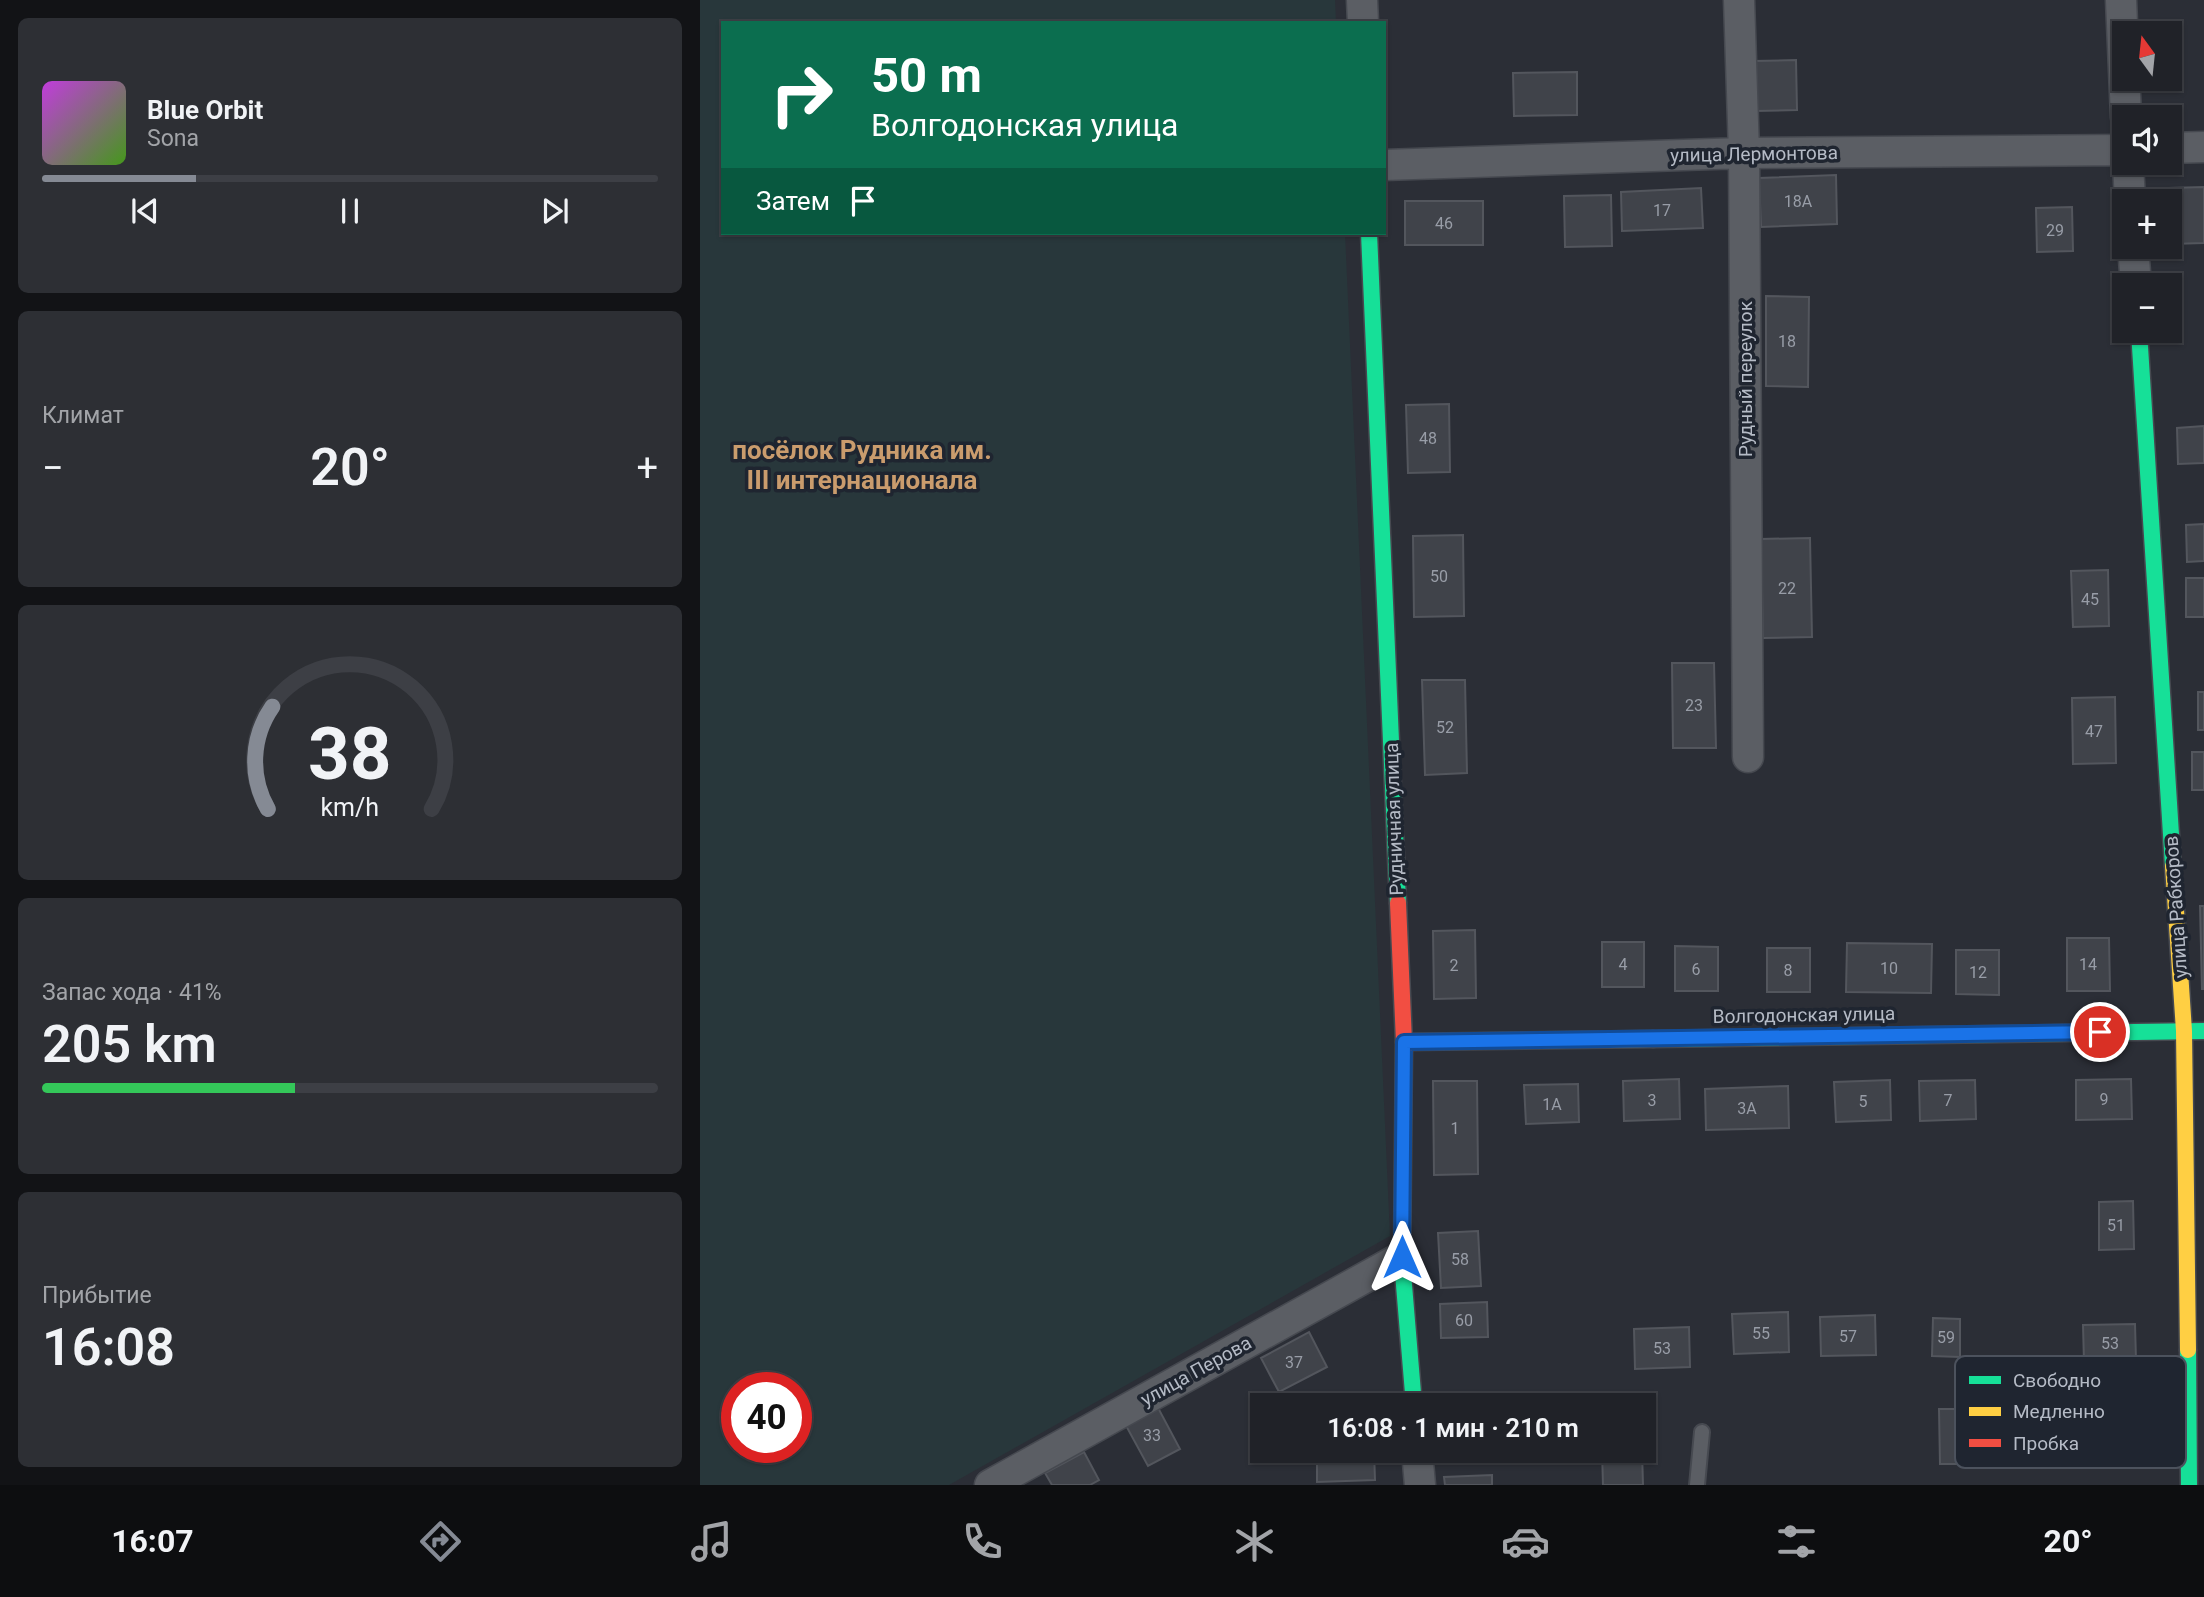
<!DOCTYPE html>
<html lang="ru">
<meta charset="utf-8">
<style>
:root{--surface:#202228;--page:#2d2f34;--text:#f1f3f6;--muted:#a2a4a8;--line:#3d3f45;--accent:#858a94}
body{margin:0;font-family:Roboto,sans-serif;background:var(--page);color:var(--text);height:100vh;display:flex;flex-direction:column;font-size:26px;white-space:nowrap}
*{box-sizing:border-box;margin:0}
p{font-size:23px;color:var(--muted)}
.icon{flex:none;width:38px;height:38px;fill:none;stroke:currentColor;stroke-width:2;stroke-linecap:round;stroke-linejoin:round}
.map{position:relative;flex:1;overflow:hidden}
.sheet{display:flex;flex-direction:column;gap:18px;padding:18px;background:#121316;width:700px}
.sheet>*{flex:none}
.top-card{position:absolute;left:21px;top:21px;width:665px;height:214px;border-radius:0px;box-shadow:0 2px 5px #0004,0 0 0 2px var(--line);background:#0b6e4f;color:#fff;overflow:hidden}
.needle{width:46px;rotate:345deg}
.buttons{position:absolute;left:1412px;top:21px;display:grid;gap:14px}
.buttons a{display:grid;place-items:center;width:70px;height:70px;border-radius:0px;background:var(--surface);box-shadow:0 2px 5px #0004,0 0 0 2px var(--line);font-size:35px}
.speed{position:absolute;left:21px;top:1372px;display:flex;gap:14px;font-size:35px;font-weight:700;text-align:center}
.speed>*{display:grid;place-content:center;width:91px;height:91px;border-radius:50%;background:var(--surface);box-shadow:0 2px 5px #0004,0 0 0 2px var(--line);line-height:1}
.speed .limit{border:10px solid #d22;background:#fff;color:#111}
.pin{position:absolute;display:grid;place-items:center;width:60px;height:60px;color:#fff;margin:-30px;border:4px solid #fff;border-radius:50%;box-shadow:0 2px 7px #0007}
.me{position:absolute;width:77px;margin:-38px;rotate:0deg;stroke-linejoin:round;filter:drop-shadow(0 0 5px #0008)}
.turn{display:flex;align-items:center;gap:24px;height:147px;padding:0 35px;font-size:32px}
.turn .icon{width:91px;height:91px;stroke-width:2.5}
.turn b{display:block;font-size:49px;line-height:60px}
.then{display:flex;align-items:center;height:66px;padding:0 35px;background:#0003;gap:14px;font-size:26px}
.big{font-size:52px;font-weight:600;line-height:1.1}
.sheet .widget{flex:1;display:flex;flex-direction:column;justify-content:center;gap:10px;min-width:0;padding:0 24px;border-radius:10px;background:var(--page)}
.sheet .dial{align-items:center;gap:0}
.dial svg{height:182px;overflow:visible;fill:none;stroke:var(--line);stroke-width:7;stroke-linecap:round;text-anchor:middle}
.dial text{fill:var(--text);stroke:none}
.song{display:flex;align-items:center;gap:21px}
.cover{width:84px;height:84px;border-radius:10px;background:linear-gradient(135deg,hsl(290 70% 55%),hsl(100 70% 35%))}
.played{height:7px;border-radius:4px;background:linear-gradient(90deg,var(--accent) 25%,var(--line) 25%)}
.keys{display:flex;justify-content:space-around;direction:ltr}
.heat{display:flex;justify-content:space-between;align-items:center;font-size:38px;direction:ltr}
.charge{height:10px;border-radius:5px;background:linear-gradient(90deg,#34c759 41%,var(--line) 0)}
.trip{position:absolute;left:550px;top:1393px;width:406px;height:70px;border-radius:0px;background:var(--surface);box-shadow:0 2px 5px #0004,0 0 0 2px var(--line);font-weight:600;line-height:70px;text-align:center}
.menu{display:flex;height:112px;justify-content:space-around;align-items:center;background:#0d0e10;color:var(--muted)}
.menu .icon{width:49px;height:49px}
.menu .on{color:var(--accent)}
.menu b{font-size:32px;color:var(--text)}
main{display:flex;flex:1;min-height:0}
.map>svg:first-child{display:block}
.green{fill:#28373b;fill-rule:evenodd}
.building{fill:#40434a;stroke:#53565d;stroke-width:2}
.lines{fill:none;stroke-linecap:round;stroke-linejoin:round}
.lane-casing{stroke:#464950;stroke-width:18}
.street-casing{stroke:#464950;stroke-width:33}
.fast-casing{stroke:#464950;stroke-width:19}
.slow-casing{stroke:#464950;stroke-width:19}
.jam-casing{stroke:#464950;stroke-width:19}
.lane{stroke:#5b5e64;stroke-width:14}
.street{stroke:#5b5e64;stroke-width:30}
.fast{stroke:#16e098;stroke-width:16}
.slow{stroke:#ffcf43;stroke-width:16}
.jam{stroke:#f24e42;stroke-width:16}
.route-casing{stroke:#114b97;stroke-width:18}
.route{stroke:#1a73e8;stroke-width:12}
.labels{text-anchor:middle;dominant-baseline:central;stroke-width:7;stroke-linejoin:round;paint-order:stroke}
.number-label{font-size:16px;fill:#989da7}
.street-label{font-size:19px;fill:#b5bbc6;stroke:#1f2530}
.district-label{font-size:26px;font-weight:bold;fill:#ca9c6d;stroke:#1f2530}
.key{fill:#1f2530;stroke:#4c525d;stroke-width:2}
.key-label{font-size:19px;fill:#b5bbc6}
</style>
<main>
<section class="sheet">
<div class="widget">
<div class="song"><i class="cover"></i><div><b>Blue Orbit</b><p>Sona</p></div></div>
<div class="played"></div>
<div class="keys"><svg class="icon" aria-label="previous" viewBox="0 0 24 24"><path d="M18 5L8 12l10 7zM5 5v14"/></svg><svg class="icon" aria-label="pause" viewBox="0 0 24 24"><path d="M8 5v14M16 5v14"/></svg><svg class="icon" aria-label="next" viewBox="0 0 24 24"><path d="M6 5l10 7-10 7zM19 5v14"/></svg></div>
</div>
<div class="widget"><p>Климат</p>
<div class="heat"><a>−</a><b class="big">20°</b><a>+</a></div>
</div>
<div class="widget dial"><svg viewBox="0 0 100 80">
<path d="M14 69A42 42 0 1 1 86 69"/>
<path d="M14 69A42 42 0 0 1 16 24" stroke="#858a94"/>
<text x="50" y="56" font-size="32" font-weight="700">38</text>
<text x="50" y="72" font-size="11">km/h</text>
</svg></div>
<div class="widget"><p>Запас хода · 41%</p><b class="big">205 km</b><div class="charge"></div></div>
<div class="widget"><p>Прибытие</p><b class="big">16:08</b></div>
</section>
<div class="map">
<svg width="1504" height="1485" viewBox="0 0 1504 1485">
<rect width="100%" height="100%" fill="#2b2e36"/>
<path class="green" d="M0,0H635L636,23H23V233H645L690,1236L249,1485H0ZM37,1388H96V1447H37Z"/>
<path class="building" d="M1096,60L1097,110L1055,111L1054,61Z
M877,72V115L814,116L813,73Z
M1136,175L1137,224L1061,227L1059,178Z
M1504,187V243L1471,244L1469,188Z
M1001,188L1003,228L922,231L921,192Z
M911,195L912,246L865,247L864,196Z
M705,201H783V245H705Z
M1372,207L1373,251L1337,252L1336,208Z
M1066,296L1109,297L1108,387L1066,386Z
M749,404L750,472L708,473L706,405Z
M1504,426V463L1478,464L1477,428Z
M1504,524V561L1487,562L1486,525Z
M763,535L764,616L714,617L713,536Z
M1110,538L1112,637L1063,638L1061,539Z
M1408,570L1409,626L1373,627L1371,571Z
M1486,578H1504V617H1486Z
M972,663H1014L1016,748H973Z
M722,680H765L767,773L725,775Z
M1498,692H1504V730H1498Z
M1415,697L1416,763L1373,764L1372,698Z
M1492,752H1504V790H1492Z
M1500,906H1504V989H1502Z
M775,930L776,998L734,999L733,931Z
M1367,938H1409L1410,991H1367Z
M902,942H944V987H902Z
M1147,943L1232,944L1231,993L1146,992Z
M975,946L1018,947V991H975Z
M1067,948H1110V992H1067Z
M1256,950H1299V995L1256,994Z
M979,1079L980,1119L924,1121L923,1081Z
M1431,1079L1432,1119L1376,1120V1080Z
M1190,1080L1191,1120L1136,1122L1134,1082Z
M1275,1080L1276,1119L1220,1121L1219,1081Z
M733,1081H777L778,1174L734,1175Z
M878,1084L879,1122L826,1124L824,1085Z
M1088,1086L1089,1128L1006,1130L1005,1089Z
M1433,1201L1434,1249L1399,1250V1202Z
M778,1231L781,1286L741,1288L738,1233Z
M787,1302L788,1337L741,1338L740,1304Z
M1088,1312L1089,1352L1034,1354L1032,1314Z
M1175,1315L1176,1355L1121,1356L1120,1317Z
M1233,1318L1260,1319V1357L1232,1356Z
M1435,1324L1436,1360L1384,1362L1383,1325Z
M989,1327L990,1367L935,1369L934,1329Z
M609,1332L627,1367L579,1392L561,1358Z
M456,1404L480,1449L448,1466L424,1422Z
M1239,1409H1279L1280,1464H1240Z
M617,1451H674L675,1480L617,1482Z
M753,1451H825V1452L753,1457Z
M902,1451H942L943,1485H903Z
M384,1452L399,1480L390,1485H352L345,1473Z
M792,1475V1485H745L744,1477Z"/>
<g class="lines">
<defs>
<path id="lane" d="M997,1485L1002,1432"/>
<path id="street" d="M662,0L663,23
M1039,0L1044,153L1048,757
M1421,0L1426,117
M1470,148L1504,147
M1428,163L1430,201
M684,165L1044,153L1424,150
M1433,247L1436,285
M717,1451L720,1485
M290,1485L702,1257"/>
<path id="fast" d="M669,233L698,903
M1439,331L1473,866
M953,1039L1504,1031
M702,1261L714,1405
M1488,1350L1489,1485"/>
<path id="slow" d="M1473,866L1484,1031L1488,1350
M704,1042L953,1039"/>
<path id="jam" d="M698,903L704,1042L702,1261"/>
</defs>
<use href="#lane" class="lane-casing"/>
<use href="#street" class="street-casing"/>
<use href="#fast" class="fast-casing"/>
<use href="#slow" class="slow-casing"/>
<use href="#jam" class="jam-casing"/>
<use href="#lane" class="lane"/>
<use href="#street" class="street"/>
<use href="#fast" class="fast"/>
<use href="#slow" class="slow"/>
<use href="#jam" class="jam"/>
</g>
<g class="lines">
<defs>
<path id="route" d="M702,1257L704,1042L1400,1032"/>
</defs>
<use href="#route" class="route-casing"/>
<use href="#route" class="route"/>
</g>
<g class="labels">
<g class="number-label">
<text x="1098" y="201">18А</text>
<text x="962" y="210">17</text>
<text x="744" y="223">46</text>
<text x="1355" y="230">29</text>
<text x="1087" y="341">18</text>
<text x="728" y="438">48</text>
<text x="739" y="576">50</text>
<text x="1087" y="588">22</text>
<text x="1390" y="599">45</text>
<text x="994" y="705">23</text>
<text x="745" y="727">52</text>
<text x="1394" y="731">47</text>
<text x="923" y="964">4</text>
<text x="1388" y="964">14</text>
<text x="754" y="965">2</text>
<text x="1189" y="968">10</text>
<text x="996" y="969">6</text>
<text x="1088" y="970">8</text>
<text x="1278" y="972">12</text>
<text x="1404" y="1099">9</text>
<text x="952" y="1100">3</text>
<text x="1248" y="1100">7</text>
<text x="1163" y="1101">5</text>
<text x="852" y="1104">1А</text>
<text x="1047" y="1108">3А</text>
<text x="755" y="1128">1</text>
<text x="1416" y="1225">51</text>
<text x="760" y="1259">58</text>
<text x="764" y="1320">60</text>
<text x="1061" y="1333">55</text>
<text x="1148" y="1336">57</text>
<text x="1246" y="1337">59</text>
<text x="1410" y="1343">53</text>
<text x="962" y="1348">53</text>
<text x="594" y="1362">37</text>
<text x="452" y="1435">33</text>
</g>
<g class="street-label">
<text transform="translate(1054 154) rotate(-1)">улица Лермонтова</text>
<text transform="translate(1045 379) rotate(-90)">Рудный переулок</text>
<text transform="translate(694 819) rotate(-92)">Рудничная улица</text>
<text transform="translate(1476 907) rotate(-94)">улица Рабкоров</text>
<text transform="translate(1104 1015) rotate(-1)">Волгодонская улица</text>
<text transform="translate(496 1371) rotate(-29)">улица Перова</text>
</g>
<g class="district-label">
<text x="162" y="450">посёлок Рудника им.<tspan x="162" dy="30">III интернационала</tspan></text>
</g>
</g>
<rect x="1255" y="1356" width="231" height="112" rx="10" class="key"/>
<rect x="1269" y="1376" width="32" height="8" fill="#16e098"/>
<rect x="1269" y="1407" width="32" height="9" fill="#ffcf43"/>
<rect x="1269" y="1439" width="32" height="8" fill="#f24e42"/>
<g class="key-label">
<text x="1313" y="1387">Свободно</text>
<text x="1313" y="1418">Медленно</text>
<text x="1313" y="1450">Пробка</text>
</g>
</svg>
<div class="buttons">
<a><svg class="needle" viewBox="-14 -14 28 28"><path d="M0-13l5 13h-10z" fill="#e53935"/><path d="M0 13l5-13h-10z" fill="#a2a4a8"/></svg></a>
<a><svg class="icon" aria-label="sound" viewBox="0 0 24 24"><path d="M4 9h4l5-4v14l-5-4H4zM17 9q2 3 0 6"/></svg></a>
<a>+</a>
<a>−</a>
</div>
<div class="speed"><div class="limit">40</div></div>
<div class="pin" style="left:1400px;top:1032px;background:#d93025"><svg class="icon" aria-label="arrive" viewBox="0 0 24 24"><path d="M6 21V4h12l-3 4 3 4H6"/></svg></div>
<svg class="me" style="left:702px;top:1257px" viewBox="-20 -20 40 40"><path d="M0-17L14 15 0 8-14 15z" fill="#1a73e8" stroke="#fff" stroke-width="4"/></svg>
<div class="trip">16:08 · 1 мин · 210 m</div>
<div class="top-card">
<div class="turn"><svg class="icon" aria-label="right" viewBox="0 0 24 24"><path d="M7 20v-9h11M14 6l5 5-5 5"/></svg><div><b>50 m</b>Волгодонская улица</div></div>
<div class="then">Затем<svg class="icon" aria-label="arrive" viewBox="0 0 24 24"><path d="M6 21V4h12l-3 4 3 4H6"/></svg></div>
</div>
</div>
</main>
<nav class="menu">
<b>16:07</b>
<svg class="icon on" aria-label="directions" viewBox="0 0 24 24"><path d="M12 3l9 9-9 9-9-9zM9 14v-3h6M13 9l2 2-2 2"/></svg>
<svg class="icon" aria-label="music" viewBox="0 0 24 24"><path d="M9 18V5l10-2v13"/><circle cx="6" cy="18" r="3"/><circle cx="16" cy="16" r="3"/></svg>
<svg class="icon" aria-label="phone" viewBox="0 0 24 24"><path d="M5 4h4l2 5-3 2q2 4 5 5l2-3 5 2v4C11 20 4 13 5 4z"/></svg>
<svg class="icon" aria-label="climate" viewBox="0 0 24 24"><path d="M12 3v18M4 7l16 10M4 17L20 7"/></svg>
<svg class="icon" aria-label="car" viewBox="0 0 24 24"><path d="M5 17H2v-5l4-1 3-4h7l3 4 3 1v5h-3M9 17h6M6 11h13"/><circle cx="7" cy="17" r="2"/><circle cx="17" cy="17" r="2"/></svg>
<svg class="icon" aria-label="filters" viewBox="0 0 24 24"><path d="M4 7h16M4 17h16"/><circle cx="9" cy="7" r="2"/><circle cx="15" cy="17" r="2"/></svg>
<b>20°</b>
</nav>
